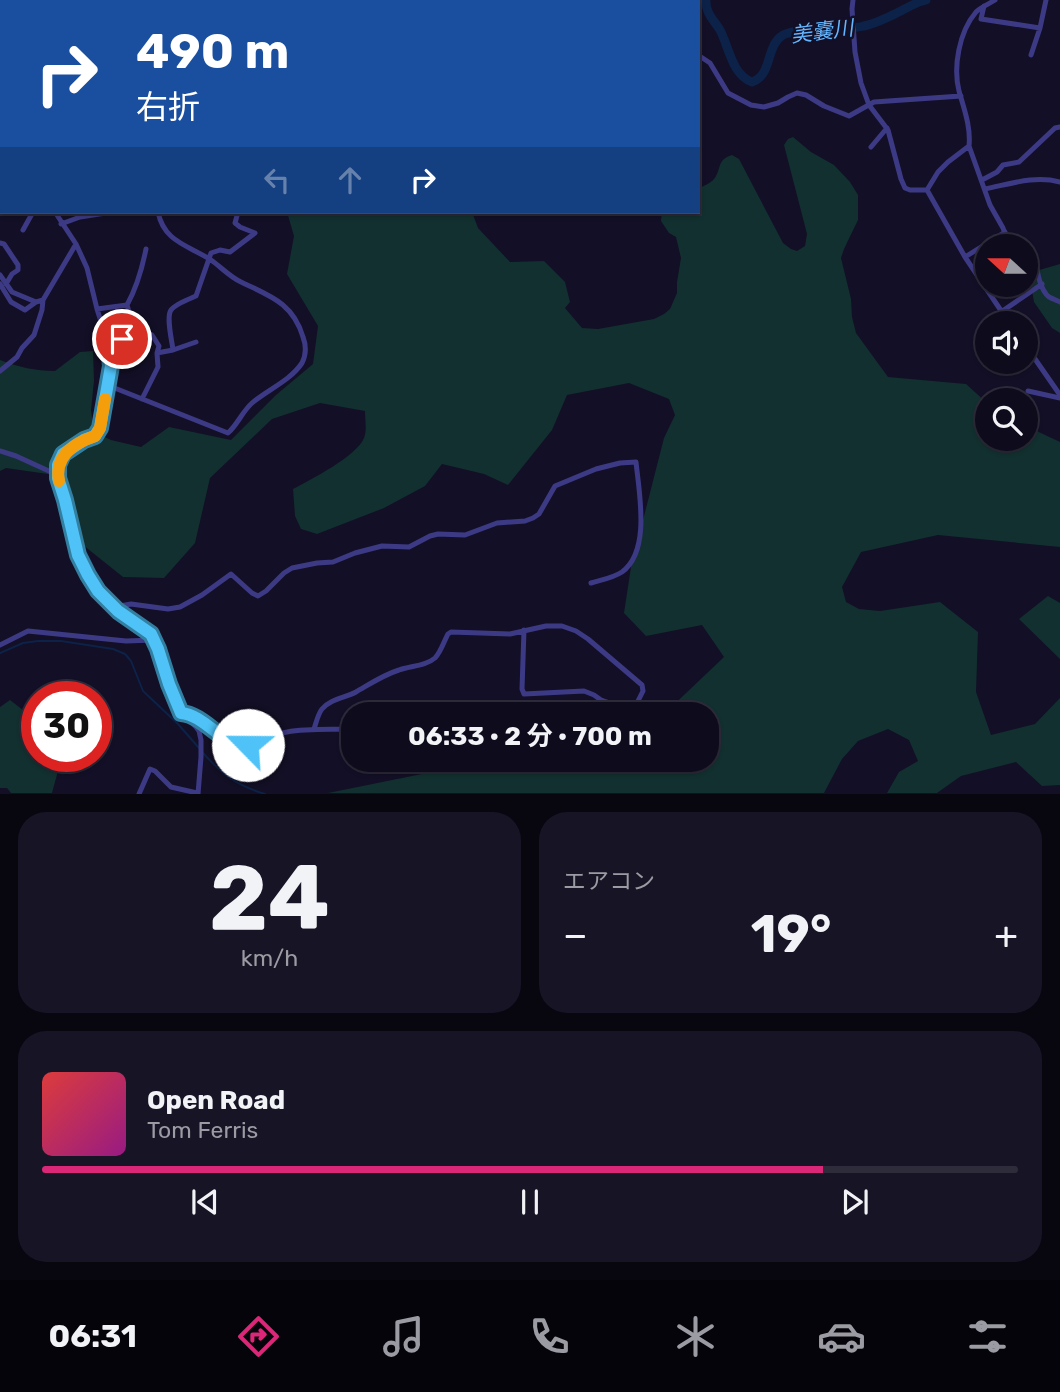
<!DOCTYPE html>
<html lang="ja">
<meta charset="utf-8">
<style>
:root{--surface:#0e0b1c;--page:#171425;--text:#f1f3f6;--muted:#9b9ba3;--line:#2e2b3b;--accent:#db2777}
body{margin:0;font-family:Rubik,"Noto Sans JP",sans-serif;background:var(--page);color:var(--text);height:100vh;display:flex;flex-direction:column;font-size:26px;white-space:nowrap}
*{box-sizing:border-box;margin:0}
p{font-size:23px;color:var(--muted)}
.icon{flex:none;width:38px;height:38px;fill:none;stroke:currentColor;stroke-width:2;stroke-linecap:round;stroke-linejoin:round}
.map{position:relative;height:794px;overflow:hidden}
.sheet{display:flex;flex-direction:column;gap:18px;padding:18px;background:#08060f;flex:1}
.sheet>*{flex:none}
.hud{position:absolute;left:0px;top:0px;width:700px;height:214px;box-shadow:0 2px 5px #0004,0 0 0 2px var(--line);background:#1a4fa0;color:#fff;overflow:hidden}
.needle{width:46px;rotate:291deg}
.buttons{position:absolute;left:975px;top:234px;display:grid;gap:14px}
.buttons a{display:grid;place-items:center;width:63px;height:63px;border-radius:50%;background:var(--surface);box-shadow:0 2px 5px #0004,0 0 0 2px var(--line);font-size:35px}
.speed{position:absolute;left:21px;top:681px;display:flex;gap:14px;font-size:35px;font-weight:700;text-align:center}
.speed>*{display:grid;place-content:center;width:91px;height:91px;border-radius:50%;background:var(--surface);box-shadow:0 2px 5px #0004,0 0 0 2px var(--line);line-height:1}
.speed .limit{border:10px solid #d22;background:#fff;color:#111}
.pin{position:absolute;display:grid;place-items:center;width:60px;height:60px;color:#fff;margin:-30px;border:4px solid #fff;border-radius:50%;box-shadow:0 2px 7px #0007}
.me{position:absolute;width:77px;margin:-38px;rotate:293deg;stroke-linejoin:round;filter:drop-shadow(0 0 5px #0008)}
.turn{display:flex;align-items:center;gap:24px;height:147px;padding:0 21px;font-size:32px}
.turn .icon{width:91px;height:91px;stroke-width:2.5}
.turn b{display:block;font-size:49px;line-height:60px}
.lanes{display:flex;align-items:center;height:66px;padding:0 21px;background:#0003;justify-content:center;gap:35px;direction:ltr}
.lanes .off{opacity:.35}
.big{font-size:52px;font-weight:700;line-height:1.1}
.sheet .tile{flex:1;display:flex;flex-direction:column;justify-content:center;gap:10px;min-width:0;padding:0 24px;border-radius:28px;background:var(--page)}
.sheet .dial{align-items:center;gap:0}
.dial b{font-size:91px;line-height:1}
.song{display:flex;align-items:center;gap:21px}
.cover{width:84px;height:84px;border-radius:10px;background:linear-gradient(135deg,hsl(0 70% 55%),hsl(310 70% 35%))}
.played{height:7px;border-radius:4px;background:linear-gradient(90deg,var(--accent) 80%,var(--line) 80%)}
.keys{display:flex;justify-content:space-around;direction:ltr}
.heat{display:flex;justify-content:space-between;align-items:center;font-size:38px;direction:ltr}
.sheet .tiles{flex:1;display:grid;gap:18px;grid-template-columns:1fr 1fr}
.tile:last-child{grid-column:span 2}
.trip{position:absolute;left:341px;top:702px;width:378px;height:70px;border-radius:28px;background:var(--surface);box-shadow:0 2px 5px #0004,0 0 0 2px var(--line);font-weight:700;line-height:70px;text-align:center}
.dock{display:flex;height:112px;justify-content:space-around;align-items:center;background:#06040b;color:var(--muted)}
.dock .icon{width:49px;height:49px}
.dock .active{color:var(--accent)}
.dock b{font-size:32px;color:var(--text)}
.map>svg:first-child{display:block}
.green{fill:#12302f}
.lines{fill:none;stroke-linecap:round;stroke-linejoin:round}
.stream{stroke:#0c2248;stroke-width:2}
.river{stroke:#0c2248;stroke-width:9}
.minor{stroke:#3d3a85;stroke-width:5}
.primary{stroke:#c25bff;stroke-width:9}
.route-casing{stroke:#337fa1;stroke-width:18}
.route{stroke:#4fc3f7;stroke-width:12}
.slow{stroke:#f59e0b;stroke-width:12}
.labels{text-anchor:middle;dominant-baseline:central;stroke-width:5;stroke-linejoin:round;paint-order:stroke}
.water-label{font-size:21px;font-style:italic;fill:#62b6ff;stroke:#130f26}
</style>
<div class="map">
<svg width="1060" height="794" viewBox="0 0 1060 794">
<rect width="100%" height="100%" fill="#130f26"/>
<path class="green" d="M793,137L811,152L834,165L850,182L858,195V220L844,249L841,258L851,299L852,317L856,333L888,377L966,384L987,403V439H1026V426L1060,442V547L938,535L861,552L842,587L846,602L859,609L880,611L940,602L978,632L976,692L991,735L1035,724L1060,698V785L1042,786L1016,762L961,776L937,793H887L899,772L918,761L909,740L888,729L858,741L842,759L824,793H328L491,760H707V714H664L724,657L702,625L646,636L624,613L631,567L664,438L675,415L669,399L629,383L567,395L552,430L508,485L484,474L442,464L425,486L384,508L317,534L301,529L295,516L293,489C310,480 357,456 364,438C367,431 365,420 365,411L320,403L272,419L210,478L195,543L164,578L123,577L83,545L62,476L6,468L0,471V360C19,367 35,371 55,371L80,352L93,351L94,381L91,410L94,432L111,440L141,447L169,427L231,440L276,395L313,364L318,326L287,274L294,236L287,212H472L478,228L510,262L544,261L565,282L570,302L565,308L582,328L598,329L654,319L664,314L670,309L677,293V282L681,258L676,237L669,233L661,221L662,212H698V189C703,186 711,183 714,179C722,169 716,160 732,155L739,159L783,243L791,249L797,251L805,246L807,234L784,145L788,139Z
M1060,264V333L1052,328L1034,302L1029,273Z
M1048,596L1060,603V659L1019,619Z
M10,700L37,721V756H62L52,793H11L7,788H0V707Z"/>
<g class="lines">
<path class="stream" d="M0,653L23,643L38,641H61L113,649L125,654L131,661L143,691L178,724L199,748
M203,753C223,775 236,785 265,794"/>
<path class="river" d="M706,0C705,13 714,20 720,30C729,47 732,75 752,82C773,75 765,46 783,35C796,27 845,31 864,26C883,22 901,10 919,2L926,0
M371,2L373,0"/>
<path class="minor" d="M123,0L126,2
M188,0L190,2
M263,0V2
M310,0L311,2
M536,0L538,2
M607,0L608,2
M853,0L852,9L855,52L861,83L869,105L888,130L901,179L905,188L910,190H927
M995,0C989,4 981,7 976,12C959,32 953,67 959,91C964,109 971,127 969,146L948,162L938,172L927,190L965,257L1010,324
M6,2L7,0
M349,2H356
M495,2L497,0
M984,6L981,19L1040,28
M0,10L2,7
M0,35L2,41
M698,55L710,63L728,93L751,105L764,107L778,103L788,97L797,93L806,95L824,106L849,116L874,102L961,96
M1031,55L1040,28L1046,0
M0,125L2,133
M969,146L990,205L1003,228L1010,247
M871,147L887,128
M982,180L997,172L1003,165L1019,162L1055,128L1060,127
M985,189C1010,184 1035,175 1060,182
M0,201L2,200
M55,212L76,244L87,268L97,309L109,347L111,366L100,428L95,436L84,440L63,454L58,465V478L65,500L78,555L88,575L98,591L118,611L151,634L158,649L169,684L181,713L196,727L199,731L201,740V757L198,794
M61,224L80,217L112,212
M23,230L33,212
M0,243L4,244L18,265V270L12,274L6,284
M1026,252L1035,257C1037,269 1039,289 1049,297C1051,298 1058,301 1060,302
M965,257L1005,232
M0,275L12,292L36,302
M0,284L11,302L25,310L36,302L43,300
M97,309L127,305
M1001,312L1042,284
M1026,346L1060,395
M109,347L135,330
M173,350C172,341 166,317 171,310C175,304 189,299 196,296L211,253L220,250L230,252L255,233L240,227L235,223L238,212
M157,353L173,350L196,342
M0,371L17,357L22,348L34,335L42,310L43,300L76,244
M107,385L228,433C238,424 242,412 252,403C267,390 290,381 302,363C306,355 306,345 303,337C293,303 270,296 241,282C230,277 221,267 211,260C188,245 164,242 158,212
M1028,391L1060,398
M142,399L158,367L157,353L159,346L152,335L135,330L129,324L130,315L127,305C137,287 142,269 146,249
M0,451L16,456L51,472H57
M114,607L131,604L168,609L180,607L202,595L231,574L252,593L258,596L266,591L284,573L292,568L317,563L333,562L355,553L382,546L409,547L430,536L438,534L465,535L497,523L525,521L533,518L539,514L555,486L596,469L620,463L636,462C639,492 651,551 622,572C613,578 601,580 591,583
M0,645L28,631L126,641L154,640
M181,713C205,715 222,745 245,745C257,745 274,734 287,732C309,728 331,730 354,729
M314,729C316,723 318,714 322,709C330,699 345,698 356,692C370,684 383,675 399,670C410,666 426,666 435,658C441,652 444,641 448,634L451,632L510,634L546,626H562L576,631L588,639L642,685L643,691L638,701L630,704L616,705L601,700L594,695L584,691L524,694L522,689L524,630
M139,794L150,769L155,771L171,787L197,793"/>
<path class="primary" d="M202,2L205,0
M0,67H2"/>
</g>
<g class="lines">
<defs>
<path id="route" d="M122,339L109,347L111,366L100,428L95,436L84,440L63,454L58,465V478L65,500L78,555L88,575L98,591L118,611L151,634L158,649L169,684L181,713C206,715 223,748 248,745"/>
</defs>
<use href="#route" class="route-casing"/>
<use href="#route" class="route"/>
<path class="slow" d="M59,481C54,456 74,443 95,436L100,428L105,399"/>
</g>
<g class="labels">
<g class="water-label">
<text transform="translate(822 31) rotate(-7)">美嚢川</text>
</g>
</g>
</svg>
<div class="buttons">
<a><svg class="needle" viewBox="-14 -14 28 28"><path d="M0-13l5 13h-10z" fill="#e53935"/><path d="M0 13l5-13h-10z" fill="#9b9ba3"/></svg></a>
<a><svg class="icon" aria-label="sound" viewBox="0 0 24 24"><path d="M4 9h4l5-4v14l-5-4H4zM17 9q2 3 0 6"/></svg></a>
<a><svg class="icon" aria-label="search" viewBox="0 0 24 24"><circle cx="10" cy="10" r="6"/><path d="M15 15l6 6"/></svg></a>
</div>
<div class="speed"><div class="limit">30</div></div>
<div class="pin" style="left:122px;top:339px;background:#d93025"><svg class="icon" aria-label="arrive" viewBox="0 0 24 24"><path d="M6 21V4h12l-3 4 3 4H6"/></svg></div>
<svg class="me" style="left:248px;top:745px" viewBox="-20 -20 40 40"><circle r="19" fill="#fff"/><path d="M0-13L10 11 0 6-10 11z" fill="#4fc3f7"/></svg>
<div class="trip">06:33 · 2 分 · 700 m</div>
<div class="hud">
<div class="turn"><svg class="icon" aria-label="right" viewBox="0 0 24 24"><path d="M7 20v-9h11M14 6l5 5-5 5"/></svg><div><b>490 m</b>右折</div></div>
<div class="lanes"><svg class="icon off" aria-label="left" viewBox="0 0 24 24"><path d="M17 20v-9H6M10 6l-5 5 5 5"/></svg><svg class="icon off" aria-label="ahead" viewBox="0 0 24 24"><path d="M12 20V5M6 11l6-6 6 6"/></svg><svg class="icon" aria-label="right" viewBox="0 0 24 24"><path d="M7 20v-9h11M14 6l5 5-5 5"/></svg></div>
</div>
</div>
<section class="sheet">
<div class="tiles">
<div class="tile dial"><b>24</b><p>km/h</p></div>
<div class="tile"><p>エアコン</p>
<div class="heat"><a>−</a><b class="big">19°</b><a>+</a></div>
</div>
<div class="tile">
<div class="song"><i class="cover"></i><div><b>Open Road</b><p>Tom Ferris</p></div></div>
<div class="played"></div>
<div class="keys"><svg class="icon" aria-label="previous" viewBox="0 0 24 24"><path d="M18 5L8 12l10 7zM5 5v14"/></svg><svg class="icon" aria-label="pause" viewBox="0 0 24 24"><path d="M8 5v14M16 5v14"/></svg><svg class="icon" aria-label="next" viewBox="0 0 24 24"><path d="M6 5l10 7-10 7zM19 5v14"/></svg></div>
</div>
</div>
</section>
<nav class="dock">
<b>06:31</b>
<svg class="icon active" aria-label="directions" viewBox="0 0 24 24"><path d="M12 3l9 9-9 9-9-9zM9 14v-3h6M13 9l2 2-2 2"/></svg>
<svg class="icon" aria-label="music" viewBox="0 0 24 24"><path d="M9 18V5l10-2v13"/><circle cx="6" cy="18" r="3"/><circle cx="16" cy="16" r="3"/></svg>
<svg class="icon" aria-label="phone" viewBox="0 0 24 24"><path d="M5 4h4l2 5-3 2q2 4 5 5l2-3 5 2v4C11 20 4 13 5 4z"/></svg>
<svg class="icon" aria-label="climate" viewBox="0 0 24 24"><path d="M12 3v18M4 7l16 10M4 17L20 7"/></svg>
<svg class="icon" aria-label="car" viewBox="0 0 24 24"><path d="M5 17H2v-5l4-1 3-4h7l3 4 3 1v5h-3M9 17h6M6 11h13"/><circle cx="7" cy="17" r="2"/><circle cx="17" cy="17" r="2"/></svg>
<svg class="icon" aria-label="filters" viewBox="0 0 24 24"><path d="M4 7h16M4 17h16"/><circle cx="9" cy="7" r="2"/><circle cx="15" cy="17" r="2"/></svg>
</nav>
